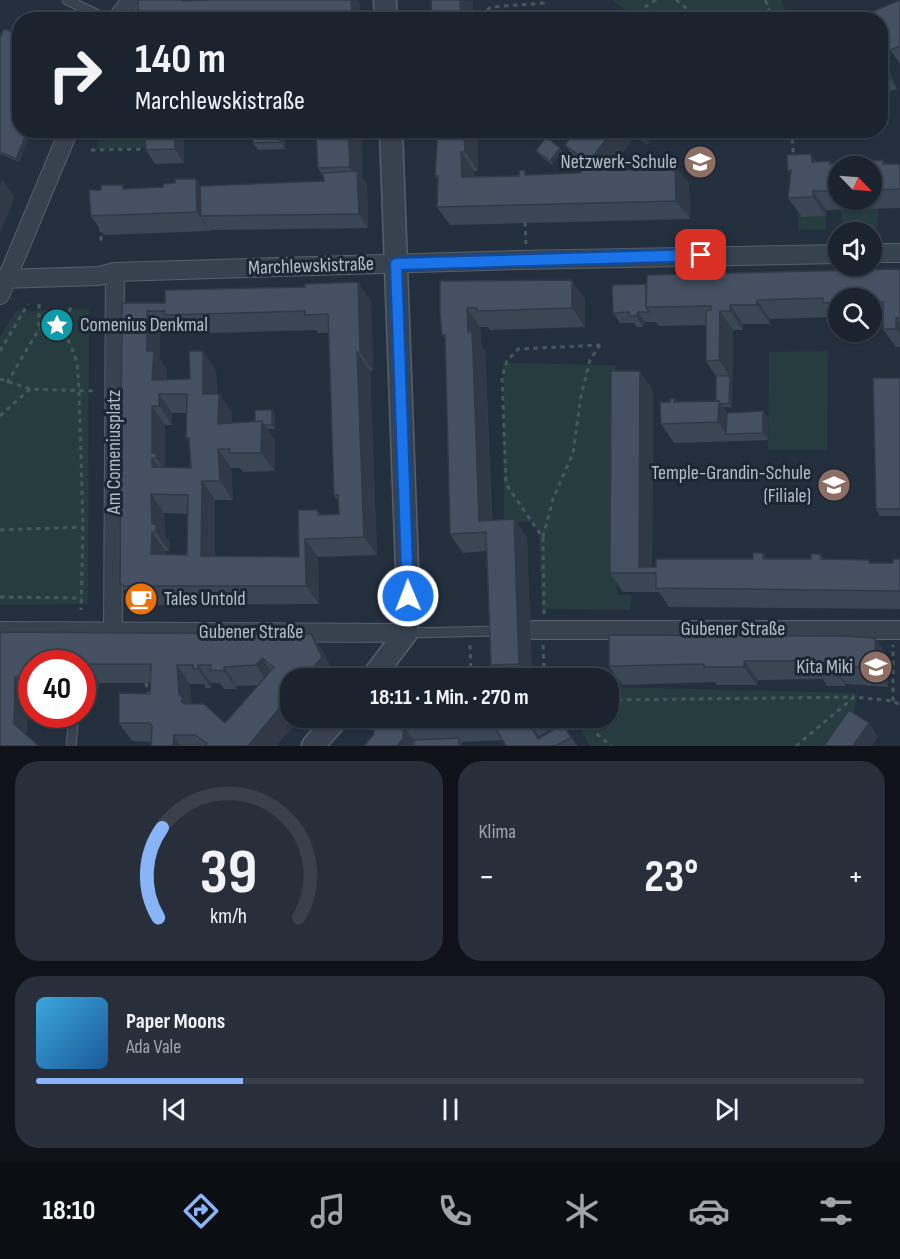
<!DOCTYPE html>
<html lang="de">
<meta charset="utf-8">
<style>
:root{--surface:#1b232e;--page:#282f3a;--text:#f1f3f6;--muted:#a0a4aa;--line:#39404a;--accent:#8ab4f8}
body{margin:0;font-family:"Sofia Sans Condensed",sans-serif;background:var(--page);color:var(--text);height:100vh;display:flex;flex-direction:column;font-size:22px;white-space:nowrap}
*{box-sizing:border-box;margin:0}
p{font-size:20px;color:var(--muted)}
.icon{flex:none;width:33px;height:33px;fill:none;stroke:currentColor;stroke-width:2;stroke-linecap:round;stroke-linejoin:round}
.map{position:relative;height:746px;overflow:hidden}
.details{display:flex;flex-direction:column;gap:15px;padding:15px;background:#0f1319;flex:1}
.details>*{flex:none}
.guide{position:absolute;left:12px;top:12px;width:876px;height:126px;border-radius:24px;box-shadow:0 2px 4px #0004,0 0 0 2px var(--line);background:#1b232e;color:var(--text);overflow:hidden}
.needle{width:39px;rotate:115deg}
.buttons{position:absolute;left:828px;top:156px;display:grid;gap:12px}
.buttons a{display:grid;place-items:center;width:54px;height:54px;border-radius:50%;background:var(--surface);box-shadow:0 2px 4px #0004,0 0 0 2px var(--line);font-size:30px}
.speed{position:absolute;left:18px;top:650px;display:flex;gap:12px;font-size:30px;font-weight:700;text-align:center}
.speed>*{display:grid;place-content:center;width:78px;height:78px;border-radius:50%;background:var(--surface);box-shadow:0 2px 4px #0004,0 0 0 2px var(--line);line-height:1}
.speed .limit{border:9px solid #d22;background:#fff;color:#111}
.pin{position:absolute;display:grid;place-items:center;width:51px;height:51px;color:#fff;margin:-26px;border-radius:12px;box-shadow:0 3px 9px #0006}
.me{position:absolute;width:66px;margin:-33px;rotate:359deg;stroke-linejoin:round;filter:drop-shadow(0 0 4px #0008)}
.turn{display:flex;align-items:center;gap:21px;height:126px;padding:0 24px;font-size:27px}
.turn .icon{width:78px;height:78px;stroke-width:2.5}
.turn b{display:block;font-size:42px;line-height:51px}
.big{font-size:45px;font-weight:700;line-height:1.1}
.details .widget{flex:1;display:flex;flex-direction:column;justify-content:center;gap:9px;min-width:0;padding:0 21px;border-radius:24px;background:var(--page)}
.details .dial{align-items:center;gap:0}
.dial svg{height:156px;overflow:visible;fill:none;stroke:var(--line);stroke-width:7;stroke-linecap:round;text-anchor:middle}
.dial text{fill:var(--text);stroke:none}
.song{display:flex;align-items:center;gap:18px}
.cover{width:72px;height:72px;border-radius:9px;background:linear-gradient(135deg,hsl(200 70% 55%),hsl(210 70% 35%))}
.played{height:6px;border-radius:3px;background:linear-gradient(90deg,var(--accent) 25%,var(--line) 25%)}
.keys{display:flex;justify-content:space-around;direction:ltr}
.heat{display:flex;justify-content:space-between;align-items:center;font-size:33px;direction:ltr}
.details .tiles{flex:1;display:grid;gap:15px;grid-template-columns:1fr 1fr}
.widget:last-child{grid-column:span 2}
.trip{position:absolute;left:280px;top:668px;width:339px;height:60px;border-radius:24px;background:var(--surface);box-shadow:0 2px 4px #0004,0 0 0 2px var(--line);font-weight:700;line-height:60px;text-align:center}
.dock{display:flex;height:96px;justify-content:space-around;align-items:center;background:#0b0e12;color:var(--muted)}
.dock .icon{width:42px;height:42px}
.dock .selected{color:var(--accent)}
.dock b{font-size:27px;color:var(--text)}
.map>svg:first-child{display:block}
.green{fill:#263c3f}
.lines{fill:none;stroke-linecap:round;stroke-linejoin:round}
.service-casing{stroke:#565f6c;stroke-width:11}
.minor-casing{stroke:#565f6c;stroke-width:20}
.tertiary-casing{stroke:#565f6c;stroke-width:25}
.path{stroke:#44595c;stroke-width:3;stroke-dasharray:4.5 4.5;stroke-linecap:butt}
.service{stroke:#38414e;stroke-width:9}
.minor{stroke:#38414e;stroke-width:18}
.tertiary{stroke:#38414e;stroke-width:22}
.wall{fill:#3b4654;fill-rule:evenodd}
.shaded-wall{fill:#303945}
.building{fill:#455162;stroke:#303945;stroke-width:1.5;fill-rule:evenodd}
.route-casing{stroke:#114b97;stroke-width:15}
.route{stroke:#1a73e8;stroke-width:10}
.labels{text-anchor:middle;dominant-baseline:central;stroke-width:6;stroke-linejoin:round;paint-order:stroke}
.poi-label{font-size:20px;fill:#b4bcc9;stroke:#1d2633;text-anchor:end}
.street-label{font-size:20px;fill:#b4bcc9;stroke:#1d2633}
</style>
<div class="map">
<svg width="900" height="746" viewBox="0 0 900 746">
<rect width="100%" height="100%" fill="#242f3e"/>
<path class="green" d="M612,0H781L789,19H638Z
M103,131H151L155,147L97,149Z
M797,174L826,216V229L798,230Z
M878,208V228L842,229L841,210Z
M89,309L88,604L0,605V337L16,311Z
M828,351L827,450H768L769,352Z
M503,363L616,365L617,595H632L630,610L542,609L539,531L531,522L504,523Z
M609,687L858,693L850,729L838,746H590L573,717H609Z"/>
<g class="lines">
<defs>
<path id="service" d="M67,0L109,20
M406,633L499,631
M71,746L74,714"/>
<path id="minor" d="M116,20L131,0
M872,253H900
M0,279L99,276L115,272L517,260L838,254
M0,295L69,130
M530,630H900
M0,631L406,633
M113,632L115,272"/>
<path id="tertiary" d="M385,0L386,20
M372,678L406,633L408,596L391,130
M313,746L338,717"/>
</defs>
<use href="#service" class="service-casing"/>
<use href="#minor" class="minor-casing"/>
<use href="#tertiary" class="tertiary-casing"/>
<path class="path" d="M656,0L646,6L661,20
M676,0L701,20
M487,10L491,7L544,3L546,0
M765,20L769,17V7L765,0
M791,130L794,158
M91,150L150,149
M525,222L526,244
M101,227V241
M39,304V329
M64,329L72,303
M0,351L28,304
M0,379L30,389L96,391
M7,383L39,329H64L77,362L79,390L83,527L81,610
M0,416L30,389
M0,530L83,527
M543,537L553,499L573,453L581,396L590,360L600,345
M0,597L82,598
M544,614L543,538L506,484L502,377L507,361L518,349L600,345
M470,645L471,678
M543,645L544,668L563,678
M146,683L149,696
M609,700L854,697
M893,701V645
M28,703H32
M590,717L596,733L611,746
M796,746L854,697L893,701L900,705"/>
<use href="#service" class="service"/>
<use href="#minor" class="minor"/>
<use href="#tertiary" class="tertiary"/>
</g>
<path class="wall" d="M900,0V64L890,50Z
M0,37L20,130H32L19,162L0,154Z
M880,59L891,74L897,89L883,94L890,111L880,116Z
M184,130V163L155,164L146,150L145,135L143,131Z
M284,130L285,149L258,150L253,143Z
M316,130H361L362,178L367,184L368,228L210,230V231L104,235L91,216L126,189L324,181L323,176L318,168Z
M477,130L478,171H474V177L580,173L584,168L578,163L565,145L576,130H654L656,133L647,144L635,136L610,170L689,183L690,219L450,225L437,207L438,181L435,176Z
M560,148L562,151L552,165L538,154L536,151Z
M811,154L817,162L833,164L883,160L886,164H900V208L826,210V216L802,217L788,198L791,175L788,171ZM838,166H872V200H838Z
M695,160L711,164L706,170L697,164Z
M900,269V347H896L883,329V321H872V298H838V322H836L833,317L770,319V324H743V330H733L732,407H723L727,413L768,418V440L674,443L661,424L670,402L674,398L677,402L716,401V376L706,361V325L659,326L656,322H645L643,327H637L634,323H620L613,313L646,284Z
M440,281L585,299V327L490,330L488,327H480L481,345L485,351L486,369L492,520L514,519L527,538L532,678L495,670L491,665L486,551L463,553L450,534L445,339L442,335Z
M371,301L373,371H370L377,555L318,557L319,604L137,605L134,602L120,583L122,303ZM160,329H175L178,334L316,330L318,333H329L334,495L338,501L339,514L321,515L318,510H298L299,557L215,556V500H233L231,468H240L243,472L275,471V440L267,429H275V413L255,422L232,423V413L219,394H217L216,370L190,379L166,380L167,370L160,360ZM172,413H187L186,438L190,443L191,468H166L165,466V425H172ZM164,513L187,514V555L165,554V551H169L170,543L165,536Z
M900,378V516H880L876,509Z
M653,390L652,567L753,559L763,553L766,559H811L820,554L824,559L869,560L871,563H893L900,559V609L669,607L659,592H623L610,573Z
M0,632L324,653L335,676L333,678H291V717H301L276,746H151V742L132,741L119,723L150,694V683H99V688H86V695H82V663H32V696H28L0,746ZM211,683H220L224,689H237V686L259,685L225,723L191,704L190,684H204L206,688H211Z
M875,638L888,657V687L846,684V686H827L823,679L758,680L757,685H717L715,682L622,685L609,666Z
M373,717H561L564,722L539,736L540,738L563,724L578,746H506L502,740L461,742V746L374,734Z"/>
<path class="shaded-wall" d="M351,0H357L360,3V20H352Z
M460,0L473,1V20H461Z
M880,59L891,74L897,89L884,70L880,62Z
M880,91L883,94L890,111L880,97Z
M28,130H32L19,162L16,159Z
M174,130H184V163L175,149Z
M280,130H284L285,149L280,142Z
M348,130H361L362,178L367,184L368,228L359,214L357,178L350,167Z
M464,130H477L478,171L465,152Z
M613,130H632L635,136L602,181L589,162Z
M642,130H654L656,133L647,144L640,134Z
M560,148L562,151L552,165L550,161Z
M461,152L474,171L475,196L462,177Z
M811,154L824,173L812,162Z
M709,160L711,164L706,170L704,167Z
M675,165L689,183L690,219L676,201Z
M2,179L15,197L0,233V183Z
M196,179L209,198L201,216L210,231L197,212Z
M813,191L826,210V216L813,197Z
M572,280L585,299V327L572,308Z
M358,282L371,301L373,371L360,352Z
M757,300L770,319V324L757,305Z
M730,305L743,324V330L730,311Z
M467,308L480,327L481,345L485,351L492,539L479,521Z
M147,311L160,329V360L167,370L165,394L152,380L147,351Z
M720,311L733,330L732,407L729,403L730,376L719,360Z
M638,312L645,322L643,327L636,316Z
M896,318L900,324V335L896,329Z
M203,351L216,370L217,413L203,394Z
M357,352L370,371L377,555L364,537Z
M640,371L653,390L652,573L639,567Z
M159,394L172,413V425L159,406Z
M219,394L232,413L231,443L218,424Z
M719,401L732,420L726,434L718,422Z
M152,406L165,425V466L169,472V477L156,458L152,453Z
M272,410L275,413V429L272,425Z
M763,411L768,418V440L763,433Z
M262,421L275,440V471L261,453Z
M218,449L231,468L233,500L220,481Z
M152,458L165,476L152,467Z
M202,481L215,500V574L201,556Z
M151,494L164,513L165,536L170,543L169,551L156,532L152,524Z
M514,519L527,538L532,678H523V669L519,664Z
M152,532L165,551L164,573L151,554Z
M305,539L318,557L319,604L306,586Z
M311,634L324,653L335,676L333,678H304Z
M875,638L888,657V687L875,668Z
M262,658L275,677L269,684L256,665Z
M744,661L758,680L757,685L744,667Z
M86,664L99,683V688L85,670Z
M177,665L190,684L192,711L181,701L179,694Z
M198,665L211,683V688L198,669Z
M833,665L846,684V686L833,668Z
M224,667L237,686V689L224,671Z
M15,677L28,696L27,743L14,724Z
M82,683L86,688V695L82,691Z
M291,694V717H301L276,746H248Z
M526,718L539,736L545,746L538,739Z
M869,723L878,737L872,746H853Z
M563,724L578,746H577L571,738Z
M403,725L416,743V746H397Z
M174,735L181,746H173Z"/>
<path class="building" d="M138,0H182V1L209,0H351L352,20H139Z
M431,0H460L461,20H432Z
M900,0V46L890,50L880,27V20H877L874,11Z
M4,29L20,35V130H28L16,159L0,152V37Z
M880,62L884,70L880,71Z
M143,130H174L175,149L146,150L145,131H143Z
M253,130H280V142L253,143Z
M316,130H348L350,167L318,168Z
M437,130H464L465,152H461L462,177L519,176V171L525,170V175L580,173L588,162L565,145L576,130H613L589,162L598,170H661L669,160L675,165L676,201L437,207L438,176H435L437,144Z
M635,130H642L640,134Z
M546,137L560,148L550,161L536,151Z
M699,153L709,160L704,167L695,160Z
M811,154L812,162L830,161V164L883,160V164H900V189L872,190V166H838V191H813V197L788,198L791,170L788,171L787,155Z
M357,171L359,214L201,216L200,186L324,181L323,173Z
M175,179H196L197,212L91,216L89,190H101V185H123V189L163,187V184L175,183Z
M900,269V318H896V329H883V302H879V306H875V302H872V298H838V303H823V298L757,300V305H730V311H720L719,360L706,361V311L711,310V306L646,307L647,275Z
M572,280V308L477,311V308H467L468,332H472L473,351L479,521L514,519L519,664L491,665L486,532L450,534L445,335H442L440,314V281Z
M358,282L360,352H357L364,537L305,539L306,586H124L120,583L122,303H165V290L305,287V284ZM147,311H165V315L305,311V315L328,314L334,495H338L339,514L318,515V510H298L299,557L201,556L202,481H220L218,449H230V453H261L262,421L218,424L219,394H203V351H189L190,379L152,380L154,351H147ZM159,394H187L186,438H189L191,468L152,467V458H156V453H152V406H159ZM151,494L188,495L187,555L151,554L152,532H156V524H152Z
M646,284V307L649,312H638L636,316H630L629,312L613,313L612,285Z
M611,371H640L639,567H656V559H753V553H763V559H811V554H820L821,559L869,560V563H893V559H900V591L656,588V573H610Z
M716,376H730L729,403L720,404L719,401H716Z
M873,378H900V509H876Z
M674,398V402L719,401L718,422L661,424L660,402H670V399Z
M255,410H272V425H264L262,421L255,422Z
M763,411V433L726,434L727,413Z
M0,632L311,634L322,657L304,678H291V694L248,746H205L207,743L195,735H174L173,746H151L152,726L149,723H119V693L150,694L151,664H86L85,670L82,669V663H32V677H15L14,724L39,746H0ZM262,658L274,667L225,723L204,704H184L181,701L183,698L179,694L177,665H193V669H198V665H211L210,670L224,671V667L256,665Z
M609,635L844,636L875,638V668L833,665V668H814V661H744V667H704V664L609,666Z
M523,669V678H495V670Z
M849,710L869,723L853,746H824Z
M373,717H491V721L403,725V739L397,746H364L374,734Z
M499,717H527L526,718L538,739L563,724L571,738L555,746H506L491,721Z
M459,738V746H413L414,740Z"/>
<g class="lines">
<defs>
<path id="route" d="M408,596L396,264L701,255"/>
</defs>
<use href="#route" class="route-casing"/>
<use href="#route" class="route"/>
</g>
<defs>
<symbol id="school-disc" viewBox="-11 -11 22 22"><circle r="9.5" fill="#8d6e63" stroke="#1d2633"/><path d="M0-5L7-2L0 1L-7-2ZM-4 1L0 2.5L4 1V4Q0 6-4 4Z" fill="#fff"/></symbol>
<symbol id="sight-disc" viewBox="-11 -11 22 22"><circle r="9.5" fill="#0f9aa8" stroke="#1d2633"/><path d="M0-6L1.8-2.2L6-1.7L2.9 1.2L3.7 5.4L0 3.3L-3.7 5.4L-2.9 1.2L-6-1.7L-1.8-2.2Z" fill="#fff"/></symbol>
<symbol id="cafe-disc" viewBox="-11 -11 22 22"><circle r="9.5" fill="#e8710a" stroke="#1d2633"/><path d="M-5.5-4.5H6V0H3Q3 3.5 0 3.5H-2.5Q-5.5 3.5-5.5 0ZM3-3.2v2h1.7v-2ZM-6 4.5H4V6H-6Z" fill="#fff"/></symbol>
</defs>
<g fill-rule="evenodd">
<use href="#school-disc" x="681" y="143" width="38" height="38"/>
<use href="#sight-disc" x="38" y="306" width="38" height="38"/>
<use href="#school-disc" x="815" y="466" width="38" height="38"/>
<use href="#cafe-disc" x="122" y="580" width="38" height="38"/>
<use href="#school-disc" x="857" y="648" width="38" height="38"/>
</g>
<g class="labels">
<g class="poi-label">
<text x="677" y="162">Netzwerk-Schule</text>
<text x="80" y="325" text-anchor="start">Comenius Denkmal</text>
<text x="811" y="473">Temple-Grandin-Schule<tspan x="811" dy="23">(Filiale)</tspan></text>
<text x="164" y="599" text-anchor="start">Tales Untold</text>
<text x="853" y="667">Kita Miki</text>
</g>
<g class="street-label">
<text transform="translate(311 266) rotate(-2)">Marchlewskistraße</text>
<text transform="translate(114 452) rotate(-90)">Am Comeniusplatz</text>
<text x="733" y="629">Gubener Straße</text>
<text x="251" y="632">Gubener Straße</text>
</g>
</g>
</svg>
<div class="buttons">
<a><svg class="needle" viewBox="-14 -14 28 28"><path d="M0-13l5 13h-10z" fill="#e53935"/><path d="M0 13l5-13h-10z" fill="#a0a4aa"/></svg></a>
<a><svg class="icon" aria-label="sound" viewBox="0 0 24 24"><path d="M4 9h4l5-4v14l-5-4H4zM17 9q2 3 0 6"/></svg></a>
<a><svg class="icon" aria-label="search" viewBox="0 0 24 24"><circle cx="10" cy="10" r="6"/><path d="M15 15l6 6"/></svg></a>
</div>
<div class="speed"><div class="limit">40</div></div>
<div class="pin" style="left:701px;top:255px;background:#d93025"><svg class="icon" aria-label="arrive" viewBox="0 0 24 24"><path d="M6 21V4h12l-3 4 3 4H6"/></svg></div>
<svg class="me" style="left:408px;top:596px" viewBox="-20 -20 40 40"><circle r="17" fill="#1a73e8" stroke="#fff" stroke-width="3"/><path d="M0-11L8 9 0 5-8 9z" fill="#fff"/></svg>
<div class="trip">18:11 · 1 Min. · 270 m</div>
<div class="guide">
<div class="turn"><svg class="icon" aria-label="right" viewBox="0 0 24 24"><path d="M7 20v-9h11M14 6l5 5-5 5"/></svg><div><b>140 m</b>Marchlewskistraße</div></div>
</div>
</div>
<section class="details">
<div class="tiles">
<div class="widget dial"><svg viewBox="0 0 100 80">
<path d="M14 69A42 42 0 1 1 86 69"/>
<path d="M14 69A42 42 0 0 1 16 23" stroke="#8ab4f8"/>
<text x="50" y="56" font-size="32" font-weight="700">39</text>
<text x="50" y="72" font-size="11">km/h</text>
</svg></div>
<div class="widget"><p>Klima</p>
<div class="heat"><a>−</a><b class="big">23°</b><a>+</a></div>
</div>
<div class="widget">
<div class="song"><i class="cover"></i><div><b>Paper Moons</b><p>Ada Vale</p></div></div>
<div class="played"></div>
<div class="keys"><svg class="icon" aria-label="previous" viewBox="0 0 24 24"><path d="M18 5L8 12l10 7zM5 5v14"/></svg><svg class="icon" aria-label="pause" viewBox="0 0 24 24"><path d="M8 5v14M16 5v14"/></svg><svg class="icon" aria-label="next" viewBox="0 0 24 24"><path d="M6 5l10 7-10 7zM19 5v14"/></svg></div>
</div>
</div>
</section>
<nav class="dock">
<b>18:10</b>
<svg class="icon selected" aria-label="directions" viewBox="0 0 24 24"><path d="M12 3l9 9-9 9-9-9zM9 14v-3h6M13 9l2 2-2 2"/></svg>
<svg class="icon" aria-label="music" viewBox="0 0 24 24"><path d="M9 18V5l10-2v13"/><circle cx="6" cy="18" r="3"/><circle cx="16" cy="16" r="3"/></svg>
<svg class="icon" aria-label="phone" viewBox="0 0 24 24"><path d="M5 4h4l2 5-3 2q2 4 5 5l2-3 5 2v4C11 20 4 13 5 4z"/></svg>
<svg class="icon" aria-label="climate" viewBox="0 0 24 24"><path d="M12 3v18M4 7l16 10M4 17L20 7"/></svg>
<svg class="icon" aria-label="car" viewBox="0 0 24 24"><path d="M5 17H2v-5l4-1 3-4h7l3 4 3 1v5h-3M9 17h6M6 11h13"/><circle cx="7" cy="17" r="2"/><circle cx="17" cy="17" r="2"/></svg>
<svg class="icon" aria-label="filters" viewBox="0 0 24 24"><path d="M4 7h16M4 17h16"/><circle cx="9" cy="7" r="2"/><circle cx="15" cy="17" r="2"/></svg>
</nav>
